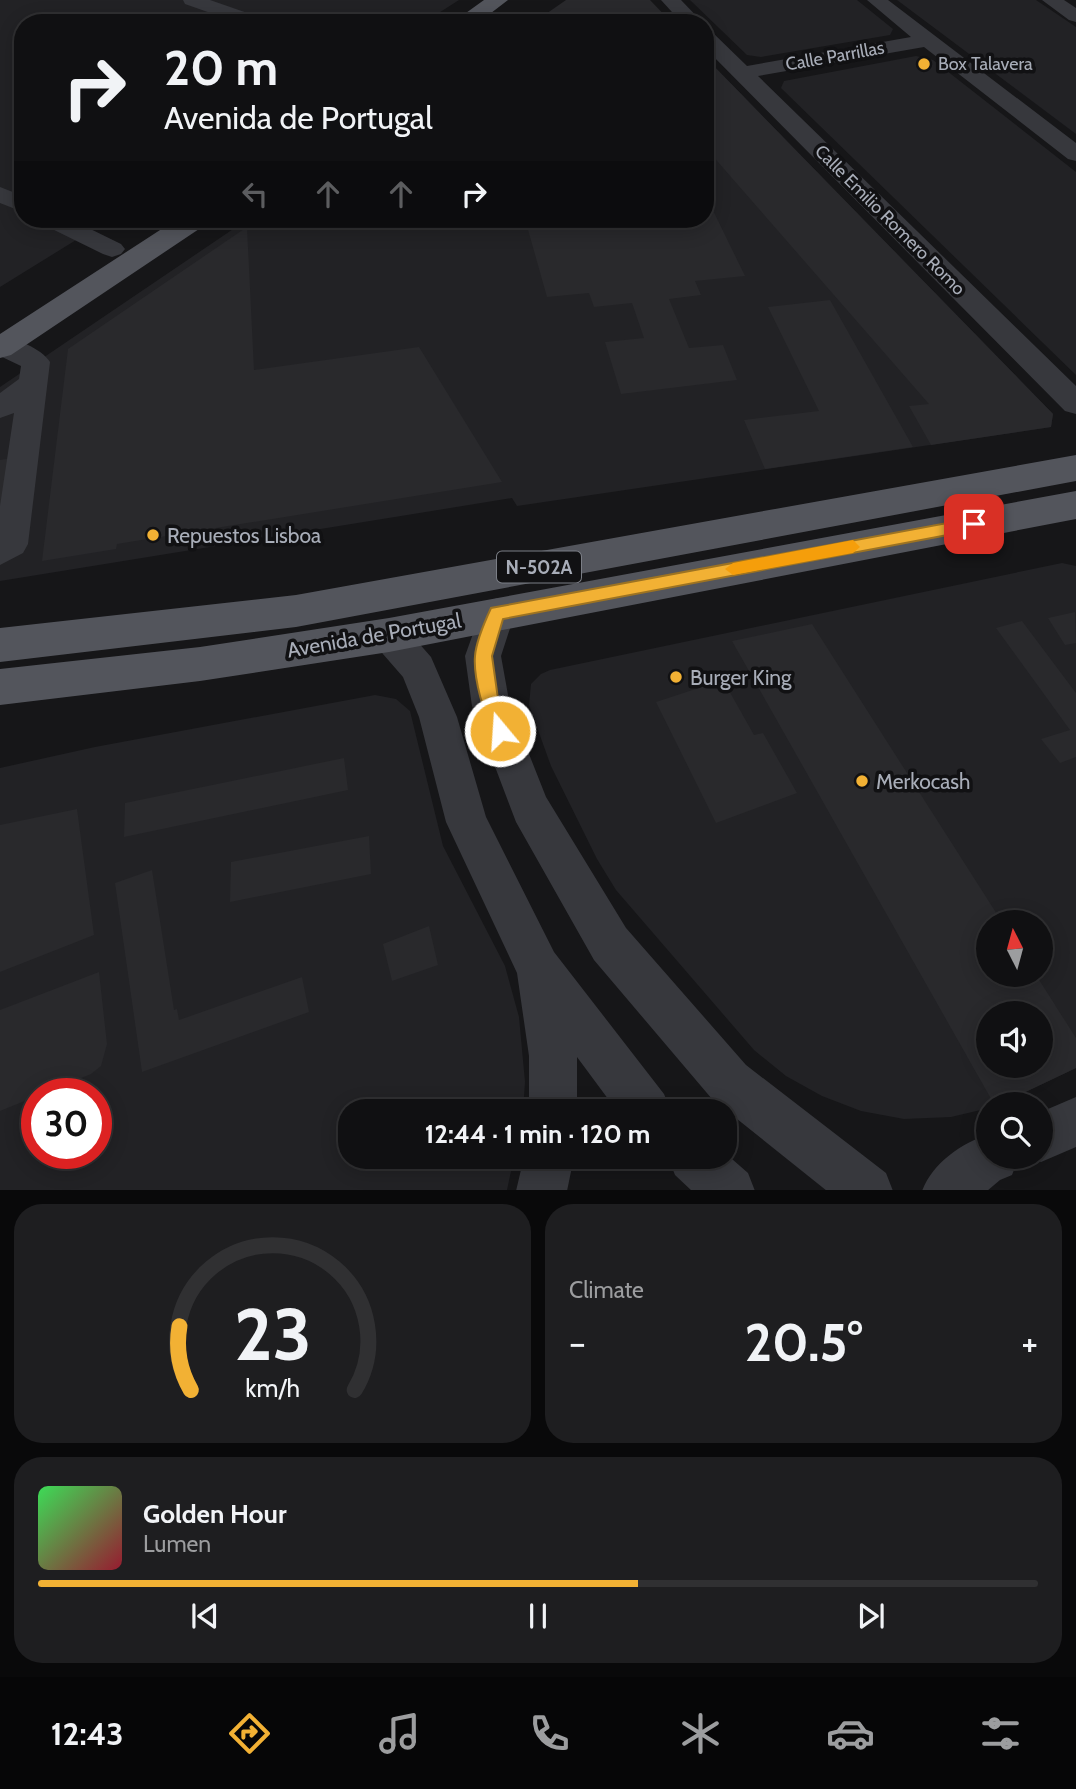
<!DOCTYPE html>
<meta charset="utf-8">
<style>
:root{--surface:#101012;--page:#1e1e20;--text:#f1f3f6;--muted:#9c9d9f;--line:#303032;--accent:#f2b134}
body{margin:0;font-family:Cabin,sans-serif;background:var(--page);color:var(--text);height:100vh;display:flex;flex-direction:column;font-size:26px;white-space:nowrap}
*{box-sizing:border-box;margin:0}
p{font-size:23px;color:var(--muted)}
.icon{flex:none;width:38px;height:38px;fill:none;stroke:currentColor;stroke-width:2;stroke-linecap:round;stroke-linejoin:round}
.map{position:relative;height:1190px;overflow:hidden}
.panel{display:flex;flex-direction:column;gap:14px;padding:14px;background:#09090a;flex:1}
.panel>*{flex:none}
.top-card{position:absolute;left:14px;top:14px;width:700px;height:214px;border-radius:28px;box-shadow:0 4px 18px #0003,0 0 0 2px var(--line);background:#101012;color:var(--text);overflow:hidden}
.needle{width:46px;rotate:354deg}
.fabs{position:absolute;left:976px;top:910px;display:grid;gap:14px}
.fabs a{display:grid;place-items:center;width:77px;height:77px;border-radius:50%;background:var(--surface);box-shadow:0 4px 18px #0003,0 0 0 2px var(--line);font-size:35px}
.speed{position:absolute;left:21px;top:1078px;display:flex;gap:14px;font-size:35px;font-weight:700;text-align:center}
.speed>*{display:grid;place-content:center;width:91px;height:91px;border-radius:50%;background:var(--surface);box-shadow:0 4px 18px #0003,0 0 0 2px var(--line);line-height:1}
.speed .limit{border:10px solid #d22;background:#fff;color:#111}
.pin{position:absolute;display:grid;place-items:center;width:60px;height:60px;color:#fff;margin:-30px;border-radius:14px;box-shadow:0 4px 10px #0006}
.me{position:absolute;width:77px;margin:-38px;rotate:342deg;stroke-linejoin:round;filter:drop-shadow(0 0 5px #0008)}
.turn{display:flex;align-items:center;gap:24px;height:147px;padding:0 35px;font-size:32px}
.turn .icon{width:91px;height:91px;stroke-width:2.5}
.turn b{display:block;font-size:49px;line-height:60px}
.lanes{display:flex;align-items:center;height:66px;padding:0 35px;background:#0003;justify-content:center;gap:35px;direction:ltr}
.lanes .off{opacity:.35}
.big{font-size:52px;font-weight:800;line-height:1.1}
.panel .tile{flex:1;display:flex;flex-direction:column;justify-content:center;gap:10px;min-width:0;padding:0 24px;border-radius:28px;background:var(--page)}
.panel .dial{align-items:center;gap:0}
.dial svg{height:182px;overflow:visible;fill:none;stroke:var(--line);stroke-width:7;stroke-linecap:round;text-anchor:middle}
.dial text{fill:var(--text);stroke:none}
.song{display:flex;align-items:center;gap:21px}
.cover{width:84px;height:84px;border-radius:10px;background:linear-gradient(135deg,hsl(130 70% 55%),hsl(350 70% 35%))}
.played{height:7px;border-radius:4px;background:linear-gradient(90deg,var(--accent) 60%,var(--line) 60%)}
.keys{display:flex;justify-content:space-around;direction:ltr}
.heat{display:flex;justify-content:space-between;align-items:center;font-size:38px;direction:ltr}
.panel .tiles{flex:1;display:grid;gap:14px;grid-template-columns:1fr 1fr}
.tile:last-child{grid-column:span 2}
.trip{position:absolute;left:338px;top:1099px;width:399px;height:70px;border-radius:28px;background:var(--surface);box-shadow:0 4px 18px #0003,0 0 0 2px var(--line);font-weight:800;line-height:70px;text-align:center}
.tabs{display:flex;height:112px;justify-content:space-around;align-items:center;background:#060607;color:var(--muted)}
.tabs .icon{width:49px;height:49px}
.tabs .on{color:var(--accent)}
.tabs b{font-size:32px;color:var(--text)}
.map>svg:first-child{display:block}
.built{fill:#222225;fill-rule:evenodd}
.building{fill:#29292c;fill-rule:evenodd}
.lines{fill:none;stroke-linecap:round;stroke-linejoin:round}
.minor{fill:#37383d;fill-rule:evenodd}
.major{fill:#53555c;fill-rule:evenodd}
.route{fill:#f2b134;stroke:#9d7322;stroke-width:2}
.slow{fill:#f59e0b}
.poi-dot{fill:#f2b134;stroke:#111113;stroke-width:2.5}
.labels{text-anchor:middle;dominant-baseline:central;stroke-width:7;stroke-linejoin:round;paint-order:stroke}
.far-street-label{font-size:18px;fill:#a8adb8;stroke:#111113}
.far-poi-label{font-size:18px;fill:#a8adb8;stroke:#111113;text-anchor:start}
.shield{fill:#111113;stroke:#7b7e86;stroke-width:2}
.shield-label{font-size:19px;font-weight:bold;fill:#a8adb8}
.poi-label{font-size:21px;fill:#a8adb8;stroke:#111113;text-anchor:start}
.street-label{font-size:21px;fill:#a8adb8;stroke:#111113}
</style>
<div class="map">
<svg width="1076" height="1191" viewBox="0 0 1076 1191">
<rect width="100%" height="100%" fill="#161618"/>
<path class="built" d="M0,0H459L423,23H23V219H110L0,287Z
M690,0H857L893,29L890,35L761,57L747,55Z
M897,0H1036L1076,27V134Z
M916,56L933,60L1076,172V375L781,88L784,81Z
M705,57L1053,414L1051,427L517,506L512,498L0,581V387L248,219H705Z
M1062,563L1076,566V1068L1000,1104H989V1108L951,1117L904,1119L861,1111L822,1096L786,1076L754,1050L616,890L597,859L551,766L529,705L531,684L541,674L550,670ZM989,922H1041V975H989ZM989,1013H1041V1066H989Z
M375,695L396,699L410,711L443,846L505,966L519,1017L525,1082L523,1111H350V1157H514L507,1190H0V768L95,747ZM37,1094H96V1153H37Z"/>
<path class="building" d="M566,0H650L672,23H533Z
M705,57L1053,414L1051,427L931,445L909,406L929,404L711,154L705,142Z
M705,194L745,276L695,281L701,295L669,299L689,348L723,345L737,380L621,394L605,342L644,338L632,303L594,307L589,293L547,297L525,219H705Z
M247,227L254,370L419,347L502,482L117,544L116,549L42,561L68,349Z
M830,300L913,447L765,469L744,420L819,411L768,307Z
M12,458L0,524V460Z
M1075,612L1076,643L1065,645L1048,618Z
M1022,621L1076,693V757L1060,763L1041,739L1070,730L996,628Z
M812,624L1002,922H989V975H1036L1076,1038V1068L1000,1104H994L732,641ZM989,1013H1041V1066H989Z
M723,680L754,735L763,733L797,793L716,823L656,702Z
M344,758L348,790L124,837L125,803Z
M77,809L94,935L0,972V825Z
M369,836L371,874L230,902L231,862Z
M152,870L174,1010L177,1009L179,1020L302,977L309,1012L142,1072L115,883Z
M429,926L438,965L392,981L383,944Z
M99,972L107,1044L101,1066L91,1074L0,1111V1010Z"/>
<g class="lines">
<path class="minor" d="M183,0H210L265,19L268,23H239L185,4Z
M661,0H681L703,23H682Z
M867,0H888L1076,143V161L1068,159L924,47L758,76L1076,386V414L1065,411L705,48V30L712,32L747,66L911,37Z
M1042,0H1064L1076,8V22L1069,20Z
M0,187L23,196V212L0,203Z
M39,219H70L121,244L125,249L121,254L112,257L103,254L42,224Z
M0,337C15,337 42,349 50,362L28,544L23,553L0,565V506L14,413L0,418V393L19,379L21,366L0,356Z
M497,598L510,603L515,613L501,656L510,706L546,797L626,928L746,1065L886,1173L893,1191H827L712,1099L594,960L516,822L472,706L465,656L484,603Z
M389,620L402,624L431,657L457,717L486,817L554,952L664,1094L671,1111H617L577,1057V1111H529V1056L517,973L446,822L419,717L403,677L376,646L371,635L376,624Z
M1076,1097V1147L1041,1162L1029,1157H1041V1112Z
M989,1134V1157H1019L1012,1175L1000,1180L987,1191H922C933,1163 960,1144 989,1134Z
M724,1152L748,1173L755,1191H692L675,1175L668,1157H724Z
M524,1157H574L567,1191H516Z"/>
<path class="major" d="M484,0H508L478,23H452Z
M177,219H209L205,225L11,355L0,358V334Z
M1076,455V481L296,627L0,662V628L296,595Z
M1076,491V519L389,652L200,681L0,705V669L200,647L389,618Z"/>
</g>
<path class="route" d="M974,518L982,524L974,530L503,619L492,656L499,706L509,731L507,737L500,739L494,737C485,716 473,679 475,656C476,642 485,621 491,608Z"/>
<path class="slow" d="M853,540L860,547L853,553L733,575L725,569L733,563Z"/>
<g class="poi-dot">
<circle cx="924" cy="64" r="7"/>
<circle cx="153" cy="535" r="7"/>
<circle cx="676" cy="677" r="7"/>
<circle cx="862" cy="781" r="7"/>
</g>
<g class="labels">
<g class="far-street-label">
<text transform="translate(835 56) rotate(-10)">Calle Parrillas</text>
<text transform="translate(890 220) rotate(45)">Calle Emilio Romero Romo</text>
</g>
<g class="far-poi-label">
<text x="938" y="64">Box Talavera</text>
</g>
<rect class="shield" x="497" y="551.5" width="84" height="31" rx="5"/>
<g class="shield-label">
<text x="539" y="567">N-502A</text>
</g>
<g class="poi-label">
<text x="167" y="535">Repuestos Lisboa</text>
<text x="690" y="677">Burger King</text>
<text x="876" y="781">Merkocash</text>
</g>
<g class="street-label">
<text transform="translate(374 635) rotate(-10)">Avenida de Portugal</text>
</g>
</g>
</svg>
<div class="fabs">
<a><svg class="needle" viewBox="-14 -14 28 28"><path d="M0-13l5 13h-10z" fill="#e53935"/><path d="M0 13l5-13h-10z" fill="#9c9d9f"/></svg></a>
<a><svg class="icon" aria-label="sound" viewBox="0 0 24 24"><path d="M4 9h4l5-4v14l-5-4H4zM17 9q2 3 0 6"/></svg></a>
<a><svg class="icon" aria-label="search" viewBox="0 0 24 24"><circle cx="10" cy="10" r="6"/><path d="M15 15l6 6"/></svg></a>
</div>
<div class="speed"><div class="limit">30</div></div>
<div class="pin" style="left:974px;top:524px;background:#d93025"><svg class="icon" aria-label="arrive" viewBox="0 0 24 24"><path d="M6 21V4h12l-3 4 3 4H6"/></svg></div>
<svg class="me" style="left:500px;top:731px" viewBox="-20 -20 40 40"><circle r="17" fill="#f2b134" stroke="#fff" stroke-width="3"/><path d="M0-11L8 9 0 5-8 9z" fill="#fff"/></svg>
<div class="trip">12:44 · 1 min · 120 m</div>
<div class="top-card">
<div class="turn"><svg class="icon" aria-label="right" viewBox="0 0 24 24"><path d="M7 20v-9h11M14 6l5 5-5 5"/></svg><div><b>20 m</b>Avenida de Portugal</div></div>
<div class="lanes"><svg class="icon off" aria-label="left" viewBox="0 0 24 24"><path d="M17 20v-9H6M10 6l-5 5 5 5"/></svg><svg class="icon off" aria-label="ahead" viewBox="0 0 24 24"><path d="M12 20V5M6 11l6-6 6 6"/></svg><svg class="icon off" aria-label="ahead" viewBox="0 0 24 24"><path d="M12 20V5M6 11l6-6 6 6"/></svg><svg class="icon" aria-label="right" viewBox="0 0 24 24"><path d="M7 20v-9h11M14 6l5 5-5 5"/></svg></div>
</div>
</div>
<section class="panel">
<div class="tiles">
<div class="tile dial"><svg viewBox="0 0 100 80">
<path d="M14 69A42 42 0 1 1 86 69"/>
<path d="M14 69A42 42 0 0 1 9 41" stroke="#f2b134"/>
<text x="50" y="56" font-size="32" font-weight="700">23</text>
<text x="50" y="72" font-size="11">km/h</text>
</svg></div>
<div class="tile"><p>Climate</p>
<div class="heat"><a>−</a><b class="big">20.5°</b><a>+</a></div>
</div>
<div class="tile">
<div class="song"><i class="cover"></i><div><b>Golden Hour</b><p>Lumen</p></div></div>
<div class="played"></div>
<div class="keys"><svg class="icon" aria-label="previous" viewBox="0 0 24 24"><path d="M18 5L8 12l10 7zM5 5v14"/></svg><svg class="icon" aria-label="pause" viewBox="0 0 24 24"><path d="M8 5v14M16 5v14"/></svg><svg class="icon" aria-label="next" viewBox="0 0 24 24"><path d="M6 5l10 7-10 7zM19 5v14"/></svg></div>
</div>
</div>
</section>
<nav class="tabs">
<b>12:43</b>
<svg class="icon on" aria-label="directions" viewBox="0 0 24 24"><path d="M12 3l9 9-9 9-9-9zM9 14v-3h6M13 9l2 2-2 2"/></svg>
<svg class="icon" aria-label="music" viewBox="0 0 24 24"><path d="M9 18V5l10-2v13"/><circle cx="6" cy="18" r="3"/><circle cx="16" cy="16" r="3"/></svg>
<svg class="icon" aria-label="phone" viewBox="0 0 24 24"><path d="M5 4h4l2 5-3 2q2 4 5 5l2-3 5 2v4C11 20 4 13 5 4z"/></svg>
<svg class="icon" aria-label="climate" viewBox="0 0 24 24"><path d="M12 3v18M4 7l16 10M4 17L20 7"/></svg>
<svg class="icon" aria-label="car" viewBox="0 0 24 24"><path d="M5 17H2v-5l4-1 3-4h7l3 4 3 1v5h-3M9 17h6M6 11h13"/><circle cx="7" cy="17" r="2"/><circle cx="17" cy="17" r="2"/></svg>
<svg class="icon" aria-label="filters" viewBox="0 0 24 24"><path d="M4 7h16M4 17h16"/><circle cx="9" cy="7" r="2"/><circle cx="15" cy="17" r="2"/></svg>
</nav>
